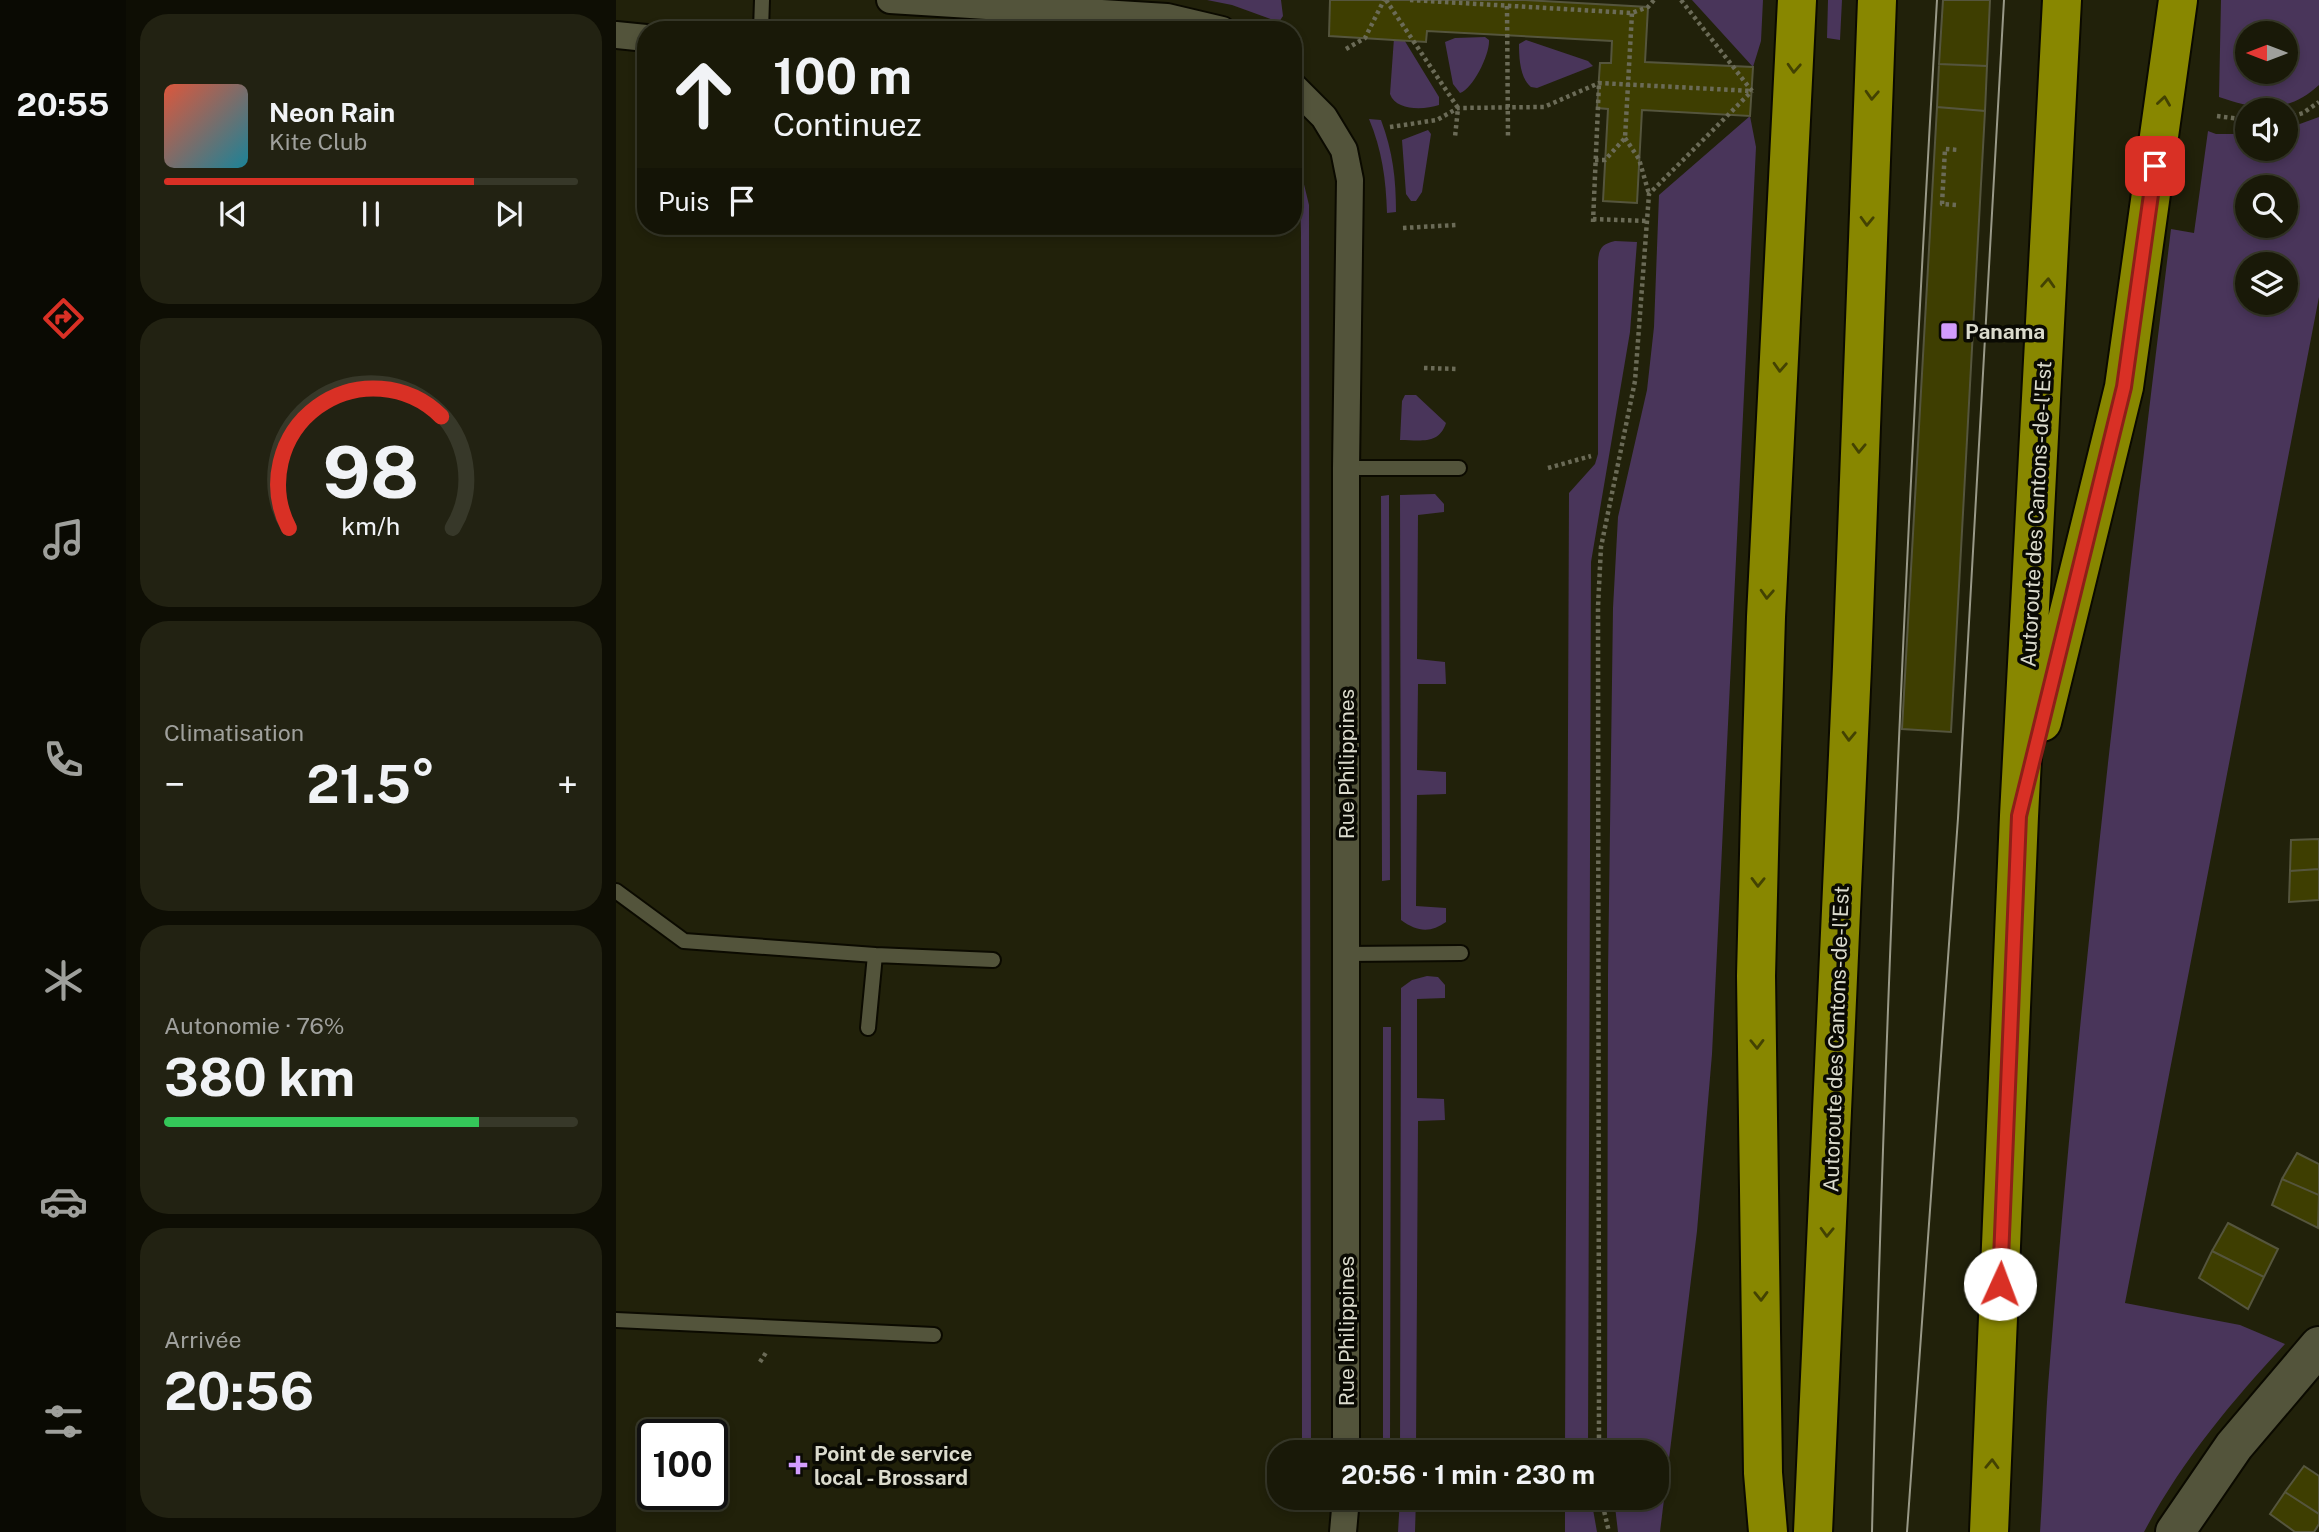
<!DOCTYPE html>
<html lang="fr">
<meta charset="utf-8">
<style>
:root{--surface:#191908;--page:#222212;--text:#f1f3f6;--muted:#9fa09c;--line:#373829;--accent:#d93025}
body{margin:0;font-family:"Public Sans",sans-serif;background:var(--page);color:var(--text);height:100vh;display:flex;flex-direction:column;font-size:26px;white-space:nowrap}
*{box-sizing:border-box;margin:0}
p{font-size:23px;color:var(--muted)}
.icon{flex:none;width:38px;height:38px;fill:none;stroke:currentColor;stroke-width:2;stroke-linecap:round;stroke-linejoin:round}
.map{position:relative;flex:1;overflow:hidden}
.drawer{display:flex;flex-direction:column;gap:14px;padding:14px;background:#0e0e04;width:490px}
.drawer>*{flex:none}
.banner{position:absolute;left:21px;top:21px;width:665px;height:214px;border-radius:28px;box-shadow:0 4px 10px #0003,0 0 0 2px var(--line);background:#191908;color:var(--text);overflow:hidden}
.needle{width:46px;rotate:270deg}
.tools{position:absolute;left:1619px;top:21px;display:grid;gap:14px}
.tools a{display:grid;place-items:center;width:63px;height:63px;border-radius:50%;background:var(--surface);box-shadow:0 4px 10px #0003,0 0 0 2px var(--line);font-size:35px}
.speed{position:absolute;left:21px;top:1419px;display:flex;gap:14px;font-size:35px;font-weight:700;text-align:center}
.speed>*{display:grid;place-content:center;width:91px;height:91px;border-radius:50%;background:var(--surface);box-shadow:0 4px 10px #0003,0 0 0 2px var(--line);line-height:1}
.speed .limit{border:4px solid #111;border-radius:10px;background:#fff;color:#111}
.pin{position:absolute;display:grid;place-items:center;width:60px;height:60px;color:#fff;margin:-30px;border-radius:14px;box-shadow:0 4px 10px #0006}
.me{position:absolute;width:77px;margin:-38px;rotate:2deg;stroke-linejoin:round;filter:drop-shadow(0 0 5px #0008)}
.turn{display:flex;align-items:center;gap:24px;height:147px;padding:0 21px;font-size:32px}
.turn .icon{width:91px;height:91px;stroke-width:2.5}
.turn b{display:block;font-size:49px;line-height:60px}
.then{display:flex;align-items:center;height:66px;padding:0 21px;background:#0003;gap:14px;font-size:26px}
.big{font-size:52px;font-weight:700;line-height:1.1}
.drawer .widget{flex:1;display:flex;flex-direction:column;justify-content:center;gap:10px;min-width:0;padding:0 24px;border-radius:28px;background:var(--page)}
.drawer .dial{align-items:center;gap:0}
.dial svg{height:182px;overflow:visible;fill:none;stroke:var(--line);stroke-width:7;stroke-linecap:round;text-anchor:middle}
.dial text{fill:var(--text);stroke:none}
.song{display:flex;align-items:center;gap:21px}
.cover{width:84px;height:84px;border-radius:10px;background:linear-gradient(135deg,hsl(10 70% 55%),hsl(190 70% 35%))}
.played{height:7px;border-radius:4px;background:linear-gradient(90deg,var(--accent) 75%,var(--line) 75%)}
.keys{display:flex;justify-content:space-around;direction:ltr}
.heat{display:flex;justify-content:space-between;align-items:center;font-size:38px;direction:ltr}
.charge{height:10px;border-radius:5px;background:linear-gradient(90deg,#34c759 76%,var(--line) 0)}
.trip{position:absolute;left:651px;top:1440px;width:402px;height:70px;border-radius:28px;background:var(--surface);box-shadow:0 4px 10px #0003,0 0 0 2px var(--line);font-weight:700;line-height:70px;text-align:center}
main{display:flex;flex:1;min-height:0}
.dock{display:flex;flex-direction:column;width:126px;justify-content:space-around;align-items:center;background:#0a0a03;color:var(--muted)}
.dock .icon{width:49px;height:49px}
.dock .on{color:var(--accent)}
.dock b{font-size:32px;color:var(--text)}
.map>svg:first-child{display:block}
.green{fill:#49355a;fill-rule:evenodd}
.building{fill:#3e3e01;stroke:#55553d;stroke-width:2}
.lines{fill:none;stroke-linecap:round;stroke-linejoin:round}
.lane-casing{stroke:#0b0a00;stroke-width:18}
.street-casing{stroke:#0b0a00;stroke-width:30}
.secondary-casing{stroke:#0b0a00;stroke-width:42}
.highway-casing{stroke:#0b0a00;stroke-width:42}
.path{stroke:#6b6b57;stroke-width:4.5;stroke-dasharray:3.5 3.5;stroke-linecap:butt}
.lane{stroke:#53543b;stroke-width:14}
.street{stroke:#53543b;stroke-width:26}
.secondary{stroke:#53543b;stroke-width:38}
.highway{stroke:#888700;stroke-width:38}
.tram{stroke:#998;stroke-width:2}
.oneway{stroke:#434202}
.route-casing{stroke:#8d1f18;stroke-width:18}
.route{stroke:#d93025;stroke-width:12}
.poi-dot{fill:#d29cfd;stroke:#0a0a03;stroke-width:2.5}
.labels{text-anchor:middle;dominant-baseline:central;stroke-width:7;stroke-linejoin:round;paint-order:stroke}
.poi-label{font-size:21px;font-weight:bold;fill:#dbdbcd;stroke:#0a0a03;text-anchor:start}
.street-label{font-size:21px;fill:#dbdbcd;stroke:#0a0a03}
</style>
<main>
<nav class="dock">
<b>20:55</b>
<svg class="icon on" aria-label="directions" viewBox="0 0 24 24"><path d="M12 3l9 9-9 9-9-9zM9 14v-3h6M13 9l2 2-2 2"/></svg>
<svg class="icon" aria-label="music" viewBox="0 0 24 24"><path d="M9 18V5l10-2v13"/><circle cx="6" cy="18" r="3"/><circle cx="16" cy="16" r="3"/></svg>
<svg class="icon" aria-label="phone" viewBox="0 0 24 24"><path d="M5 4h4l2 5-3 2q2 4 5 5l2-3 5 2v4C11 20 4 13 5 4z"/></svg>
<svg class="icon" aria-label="climate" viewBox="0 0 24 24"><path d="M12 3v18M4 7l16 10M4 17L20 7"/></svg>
<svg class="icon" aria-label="car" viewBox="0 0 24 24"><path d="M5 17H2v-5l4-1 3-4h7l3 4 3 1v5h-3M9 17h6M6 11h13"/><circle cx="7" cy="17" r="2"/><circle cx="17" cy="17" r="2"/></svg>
<svg class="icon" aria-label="filters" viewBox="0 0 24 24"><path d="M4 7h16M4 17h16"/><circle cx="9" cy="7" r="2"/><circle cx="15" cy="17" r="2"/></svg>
</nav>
<section class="drawer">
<div class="widget">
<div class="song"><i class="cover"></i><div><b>Neon Rain</b><p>Kite Club</p></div></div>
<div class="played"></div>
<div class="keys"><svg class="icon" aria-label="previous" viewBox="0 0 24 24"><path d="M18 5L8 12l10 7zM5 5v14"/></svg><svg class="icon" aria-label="pause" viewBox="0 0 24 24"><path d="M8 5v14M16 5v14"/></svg><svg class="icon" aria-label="next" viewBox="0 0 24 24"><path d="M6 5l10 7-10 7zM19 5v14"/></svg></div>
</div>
<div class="widget dial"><svg viewBox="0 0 100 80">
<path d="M14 69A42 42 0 1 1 86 69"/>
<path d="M14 69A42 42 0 0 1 81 20" stroke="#d93025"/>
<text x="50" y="56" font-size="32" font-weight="700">98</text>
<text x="50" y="72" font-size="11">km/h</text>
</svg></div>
<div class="widget"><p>Climatisation</p>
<div class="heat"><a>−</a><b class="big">21.5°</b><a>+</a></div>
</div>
<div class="widget"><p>Autonomie · 76%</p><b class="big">380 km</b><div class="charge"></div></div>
<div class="widget"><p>Arrivée</p><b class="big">20:56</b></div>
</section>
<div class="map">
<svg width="1703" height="1532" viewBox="0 0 1703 1532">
<rect width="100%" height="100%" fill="#21210a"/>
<path class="green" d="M591,0H665L667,16L663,22L616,5Z
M1076,0H1147L1145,41L1137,67Z
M1212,0H1226L1224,40L1211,38Z
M1605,0H1703V85C1672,114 1640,110 1603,97ZM1631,33H1670V72H1631Z
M869,37L873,40C874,54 857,89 844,93L837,84L829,42L839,38Z
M778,38H787L823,97V105C808,110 780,111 774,94Z
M910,40L972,61L977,66L921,88L915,87C904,78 903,58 903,44Z
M1134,116L1140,147L1096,1054L1081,1231L1044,1532H1002L998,1498H1041V1452H992L991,1443L992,975L997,608L1002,517L1031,390L1038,327L1043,195Z
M1703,117V297L1509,1303L1624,1325L1669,1344C1616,1401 1565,1462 1528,1532H1424C1428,1475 1429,1418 1434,1361C1464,983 1509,606 1555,229L1578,233L1592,131L1600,134H1631V149H1670V129ZM1631,187H1670V226H1631ZM1631,264H1670V303H1631Z
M753,119L765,120C777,152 780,179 780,212L771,213C770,179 766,150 753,119Z
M812,130L815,134L806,192L800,201H795L790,194L786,140Z
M685,172L693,205L695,1452H686L685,233L684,197L678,175Z
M999,241L1021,242L1014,332L975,562L972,1452H949L953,493L979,464L982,454V261C983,248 986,244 999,241Z
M789,395H800L830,423C823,445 804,440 784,440L786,401Z
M819,494L828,504V512L802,515L801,659L829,662L830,684H802L801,770L830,772V794L801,795L800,906L830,908V922C815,933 801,932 785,920L784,495Z
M773,495L774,880L766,881L765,496Z
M811,976L822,977L829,985V998L801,999V1098L828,1099L829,1120L802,1121L800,1452H784L785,988L796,980Z
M767,1027H775L774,1452H767Z
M784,1498H800L799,1532H782Z
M949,1498H975L981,1532H949Z"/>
<path class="building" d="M714,0H909L1032,7L1029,62L1137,67L1134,116L1026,110L1021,203L987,201L992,109L981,108L984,63H995L996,41L811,31L810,42L713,36Z
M1327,0H1374L1371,66L1323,64Z
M1323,64L1371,66L1369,111L1321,107Z
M1321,107L1369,111L1335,732L1286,729Z
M1703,839V869L1674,871L1675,840Z
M1703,869V900L1673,902L1674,871Z
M1681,1153L1703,1164V1195L1666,1179Z
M1666,1179L1703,1195L1702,1228L1656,1205Z
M1612,1223L1662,1249L1648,1277L1596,1251Z
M1596,1251L1648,1277L1632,1309L1583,1278Z
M1688,1466L1703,1476V1514L1669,1492Z
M1669,1492L1703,1514V1524L1698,1532H1679L1654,1514Z"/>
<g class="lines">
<defs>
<path id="lane" d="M145,30L146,0
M730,468H843
M0,891L68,941L259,955L377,960
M730,954L845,953
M252,1028L259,955
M0,1320L318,1335"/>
<path id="street" d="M274,0L551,17L606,30
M0,35L30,38
M677,86L708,117L728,150L734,180L730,468V1452
M727,1532L730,1498"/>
<path id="secondary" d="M1559,1532L1618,1446L1703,1346"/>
<path id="highway" d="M1426,722L1508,387L1562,0
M1152,1532L1147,1473L1140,976L1144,814L1150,617L1181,0
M1197,1532L1236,667L1261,0
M1373,1532L1403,816L1446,0"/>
</defs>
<use href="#lane" class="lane-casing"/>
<use href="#street" class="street-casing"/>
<use href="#secondary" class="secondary-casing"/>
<use href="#highway" class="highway-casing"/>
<path class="path" d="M770,0L842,108L839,137
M794,0L1016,13L1032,7L1038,0
M1065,0L1136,91
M891,6L892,138
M730,49L749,38L768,0
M1601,116L1631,120
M1670,118L1687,113L1703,102
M774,127L821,120L842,108L928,107L983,83L1136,91
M1009,138L1023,159L1033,194
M979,160H989L1009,138L1016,13
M1340,205L1326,204L1329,149L1342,150
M977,219L1031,221
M977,222L983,83
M787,228L840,225
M808,368L842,369
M932,468L975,456
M144,1362L151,1351
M983,1452L982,607L985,547L1019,381L1033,194L1136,91
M985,1498L993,1532"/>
<use href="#lane" class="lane"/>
<use href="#street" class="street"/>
<use href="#secondary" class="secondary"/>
<use href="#highway" class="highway"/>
<path class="tram" d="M1256,1532C1268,1021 1291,511 1321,0
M1291,1532L1342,818L1388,0"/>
</g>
<defs><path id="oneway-chevron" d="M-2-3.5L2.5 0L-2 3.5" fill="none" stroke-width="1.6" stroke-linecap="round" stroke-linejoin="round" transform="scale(1.75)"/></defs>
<g class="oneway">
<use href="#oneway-chevron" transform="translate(1178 68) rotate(93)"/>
<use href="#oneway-chevron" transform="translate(1256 95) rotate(93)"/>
<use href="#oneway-chevron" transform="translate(1548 101) rotate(-82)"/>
<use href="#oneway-chevron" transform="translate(1251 221) rotate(92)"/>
<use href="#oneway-chevron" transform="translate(1432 283) rotate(-87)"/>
<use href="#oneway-chevron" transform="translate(1164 367) rotate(93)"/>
<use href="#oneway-chevron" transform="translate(1243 448) rotate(92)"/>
<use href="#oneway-chevron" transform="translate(1151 594) rotate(93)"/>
<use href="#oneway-chevron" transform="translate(1233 736) rotate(92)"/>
<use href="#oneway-chevron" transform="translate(1142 882) rotate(91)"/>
<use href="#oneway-chevron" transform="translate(1141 1044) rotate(89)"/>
<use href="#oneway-chevron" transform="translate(1211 1232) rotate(92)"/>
<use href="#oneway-chevron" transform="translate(1145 1296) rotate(89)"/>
<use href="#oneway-chevron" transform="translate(1376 1464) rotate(-88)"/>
</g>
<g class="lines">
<defs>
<path id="route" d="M1384,1284L1403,816L1508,387L1539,166"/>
</defs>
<use href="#route" class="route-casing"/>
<use href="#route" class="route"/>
</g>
<g class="poi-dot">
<rect x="1324" y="322" width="18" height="18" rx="3.5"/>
<path d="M178.5 1454.5h7v7h7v7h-7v7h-7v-7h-7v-7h7z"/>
</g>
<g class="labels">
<g class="poi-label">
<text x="1349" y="331">Panama</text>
<text x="198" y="1453">Point de service<tspan x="198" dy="24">local - Brossard</tspan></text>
</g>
<g class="street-label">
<text transform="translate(1420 514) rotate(-87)">Autoroute des Cantons-de-l'Est</text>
<text transform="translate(730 764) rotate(-90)">Rue Philippines</text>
<text transform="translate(1220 1039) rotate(-88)">Autoroute des Cantons-de-l'Est</text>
<text transform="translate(730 1331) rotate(-90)">Rue Philippines</text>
</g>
</g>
</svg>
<div class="tools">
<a><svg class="needle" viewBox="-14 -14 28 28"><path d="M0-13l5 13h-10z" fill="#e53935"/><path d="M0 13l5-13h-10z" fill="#9fa09c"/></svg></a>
<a><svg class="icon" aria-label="sound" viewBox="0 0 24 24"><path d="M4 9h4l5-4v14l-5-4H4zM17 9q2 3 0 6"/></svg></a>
<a><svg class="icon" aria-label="search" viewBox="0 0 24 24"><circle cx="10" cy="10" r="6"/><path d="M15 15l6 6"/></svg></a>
<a><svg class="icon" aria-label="layers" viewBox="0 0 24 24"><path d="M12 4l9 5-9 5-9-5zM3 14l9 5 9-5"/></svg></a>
</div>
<div class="speed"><div class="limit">100</div></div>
<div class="pin" style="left:1539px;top:166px;background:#d93025"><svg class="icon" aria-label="arrive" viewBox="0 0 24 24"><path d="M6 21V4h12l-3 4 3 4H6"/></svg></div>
<svg class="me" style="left:1384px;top:1284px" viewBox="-20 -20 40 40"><circle r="19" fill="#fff"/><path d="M0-13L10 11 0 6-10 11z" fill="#d93025"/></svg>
<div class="trip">20:56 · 1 min · 230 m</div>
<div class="banner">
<div class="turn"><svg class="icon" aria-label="ahead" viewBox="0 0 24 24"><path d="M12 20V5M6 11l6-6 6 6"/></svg><div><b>100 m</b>Continuez</div></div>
<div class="then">Puis<svg class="icon" aria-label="arrive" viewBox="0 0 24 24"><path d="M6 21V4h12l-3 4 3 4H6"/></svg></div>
</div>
</div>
</main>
